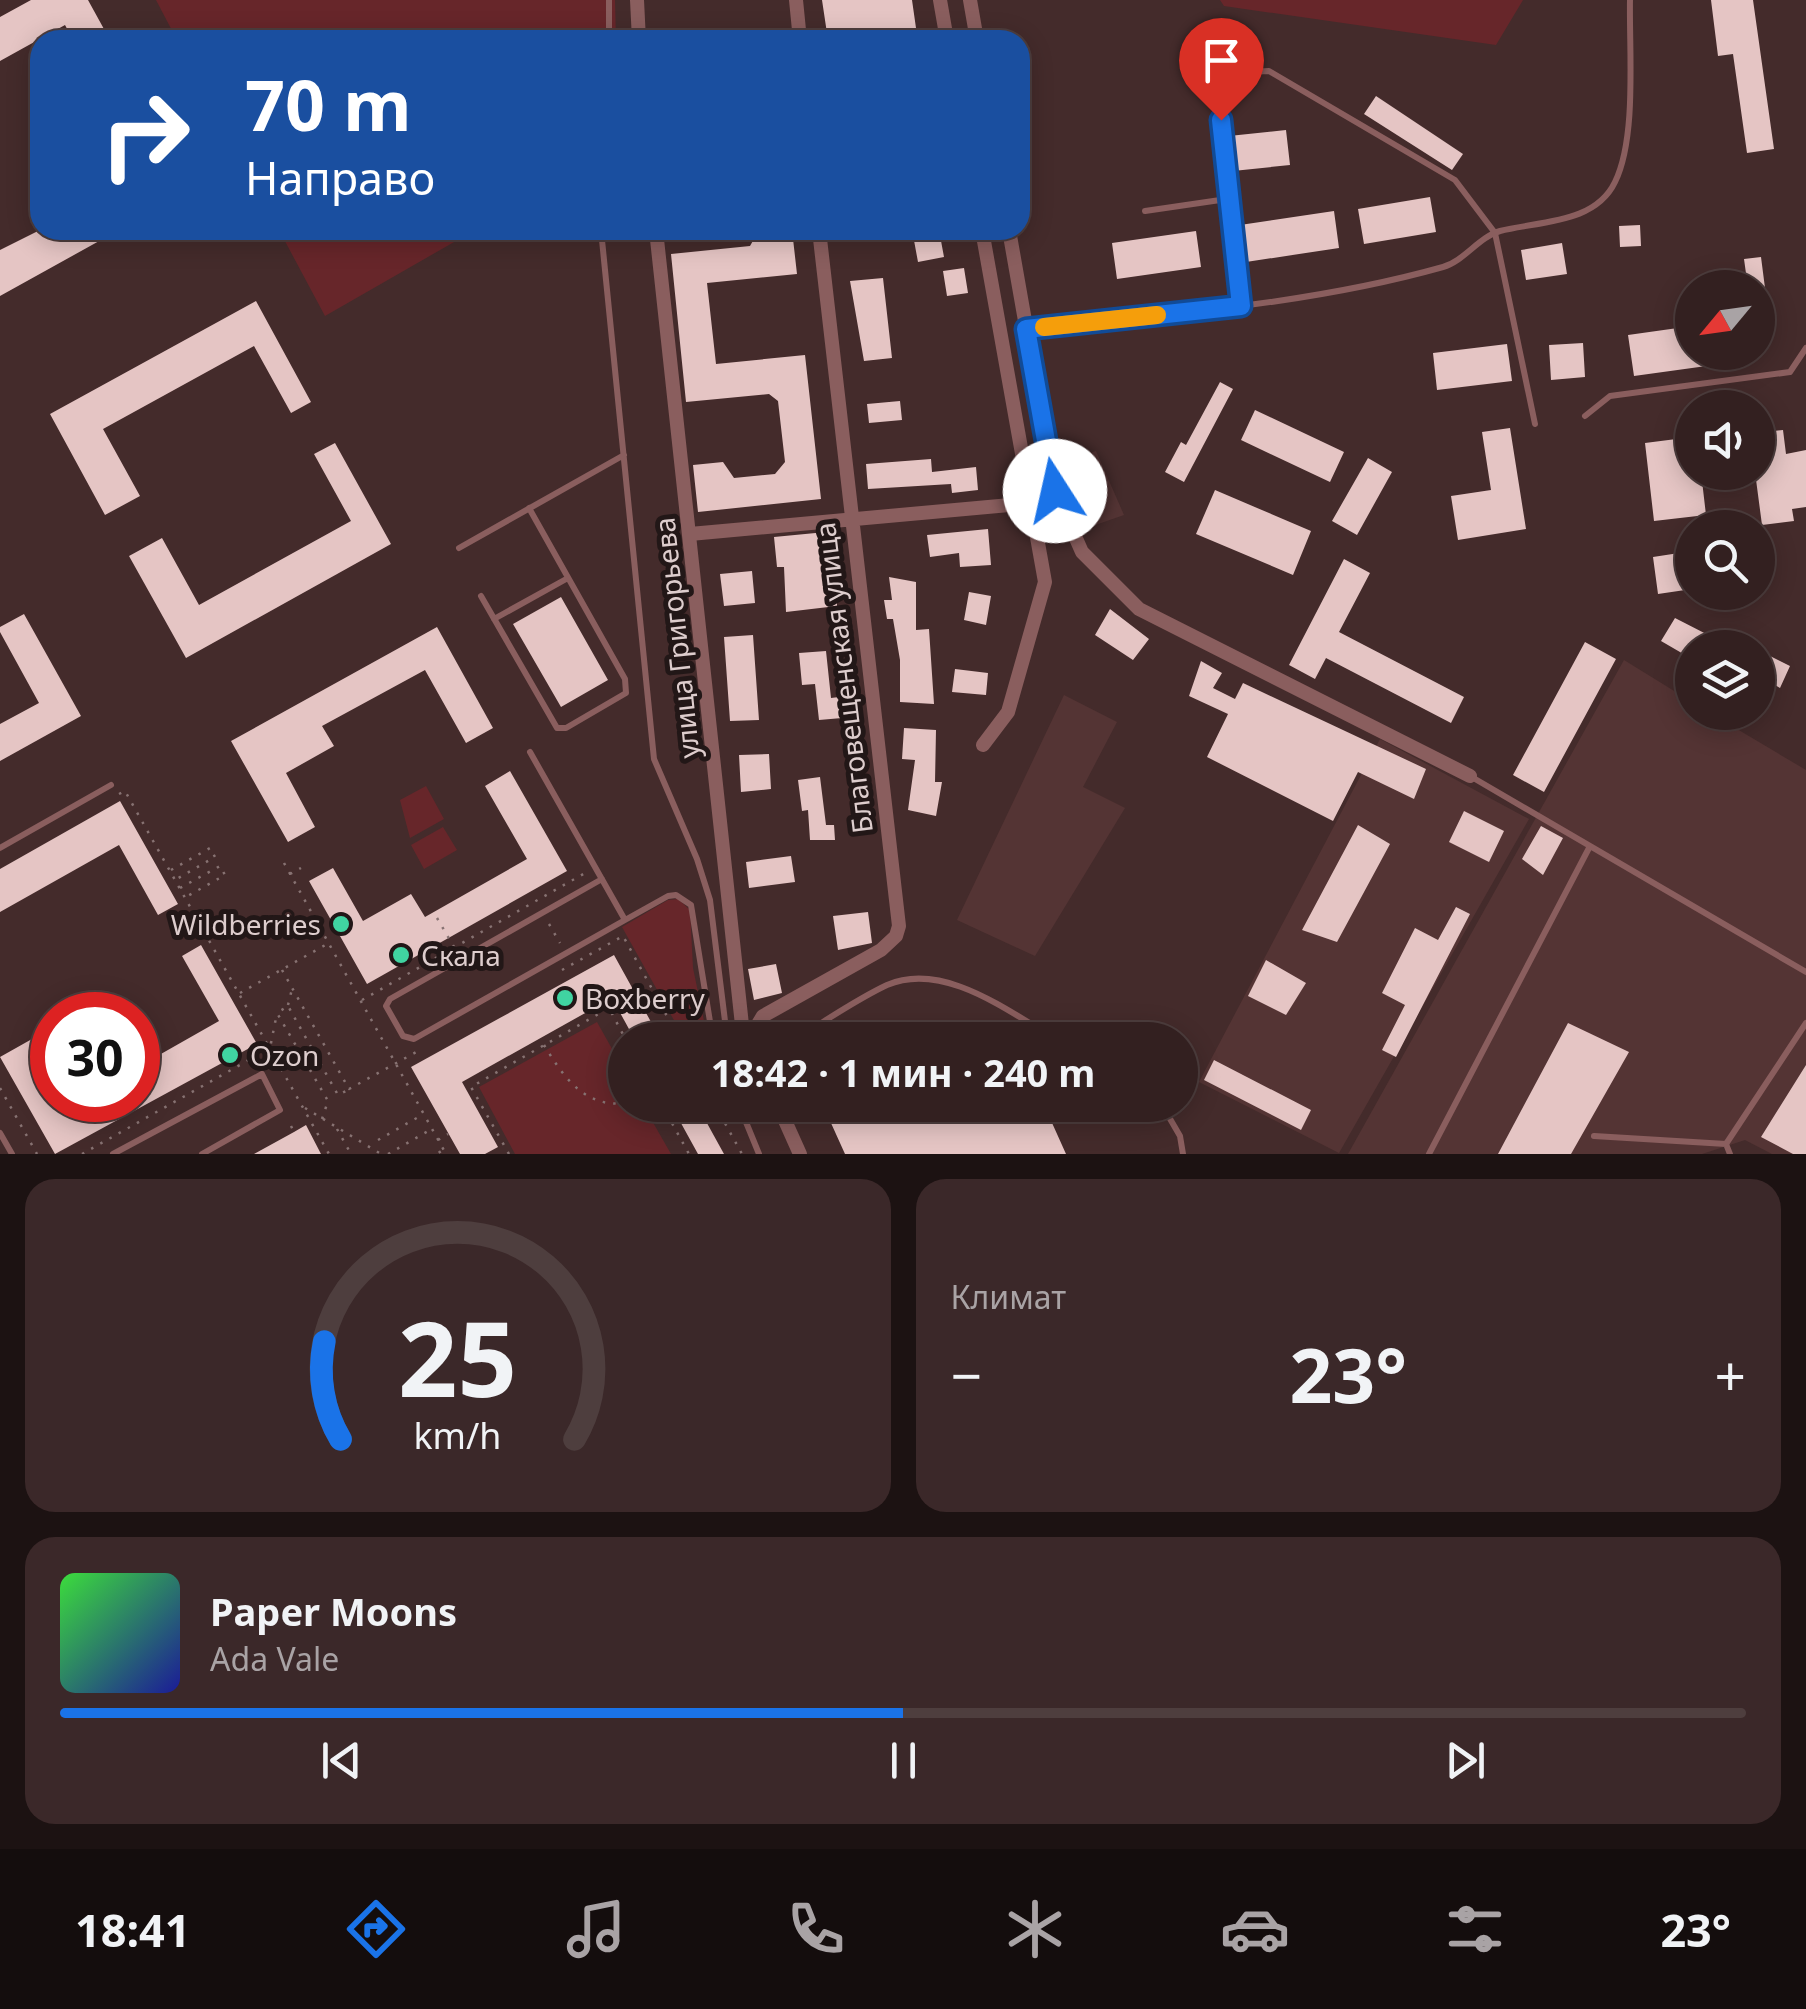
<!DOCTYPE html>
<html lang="ru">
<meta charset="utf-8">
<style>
:root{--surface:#332020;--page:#3b2829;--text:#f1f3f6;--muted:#a9a3a5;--line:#4e3e3e;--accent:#1a73e8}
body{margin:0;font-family:"Noto Sans",sans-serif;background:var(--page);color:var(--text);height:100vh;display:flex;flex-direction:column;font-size:38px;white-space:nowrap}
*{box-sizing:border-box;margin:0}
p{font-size:32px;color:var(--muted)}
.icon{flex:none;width:55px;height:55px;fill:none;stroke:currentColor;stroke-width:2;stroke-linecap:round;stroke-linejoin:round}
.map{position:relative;height:1154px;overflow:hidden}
.drawer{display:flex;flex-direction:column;gap:25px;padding:25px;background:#1c1212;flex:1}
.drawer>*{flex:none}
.hud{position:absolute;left:30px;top:30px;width:1000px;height:210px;border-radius:30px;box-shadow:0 5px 25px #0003,0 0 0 2px var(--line);background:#1a4fa0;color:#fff;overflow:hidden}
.needle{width:65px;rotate:241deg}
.tools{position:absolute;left:1675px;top:270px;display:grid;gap:20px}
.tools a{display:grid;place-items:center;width:100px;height:100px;border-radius:50%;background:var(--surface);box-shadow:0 5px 25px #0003,0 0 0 2px var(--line);font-size:50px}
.speed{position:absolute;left:30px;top:992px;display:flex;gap:20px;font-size:50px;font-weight:700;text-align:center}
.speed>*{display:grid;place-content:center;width:130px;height:130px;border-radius:50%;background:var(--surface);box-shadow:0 5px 25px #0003,0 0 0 2px var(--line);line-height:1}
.speed .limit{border:15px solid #d22;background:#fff;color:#111}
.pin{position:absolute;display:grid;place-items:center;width:85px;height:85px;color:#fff;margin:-102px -42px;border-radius:50% 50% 50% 0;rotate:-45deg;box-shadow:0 0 10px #0007}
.pin .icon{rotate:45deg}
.me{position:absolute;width:110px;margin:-55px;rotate:350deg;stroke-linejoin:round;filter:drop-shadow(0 0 8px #0008)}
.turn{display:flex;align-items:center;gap:35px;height:210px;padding:0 50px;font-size:45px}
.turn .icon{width:130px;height:130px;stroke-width:2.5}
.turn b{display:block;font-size:70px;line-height:85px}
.big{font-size:75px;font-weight:700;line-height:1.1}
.drawer .card{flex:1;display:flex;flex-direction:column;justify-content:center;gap:15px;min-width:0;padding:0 35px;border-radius:30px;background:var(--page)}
.drawer .dial{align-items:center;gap:0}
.dial svg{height:260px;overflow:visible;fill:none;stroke:var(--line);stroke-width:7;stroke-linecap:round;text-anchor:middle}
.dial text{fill:var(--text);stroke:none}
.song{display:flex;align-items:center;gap:30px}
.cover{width:120px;height:120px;border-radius:15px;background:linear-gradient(135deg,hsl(120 70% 55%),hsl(240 70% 35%))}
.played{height:10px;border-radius:5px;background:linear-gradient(90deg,var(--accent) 50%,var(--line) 50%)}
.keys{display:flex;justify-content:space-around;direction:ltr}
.heat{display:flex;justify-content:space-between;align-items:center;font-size:55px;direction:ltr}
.drawer .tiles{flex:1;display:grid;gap:25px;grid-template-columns:1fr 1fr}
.card:last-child{grid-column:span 2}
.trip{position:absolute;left:608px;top:1022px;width:590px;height:100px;border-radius:50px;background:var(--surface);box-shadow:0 5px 25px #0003,0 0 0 2px var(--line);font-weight:700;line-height:100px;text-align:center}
.tab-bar{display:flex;height:160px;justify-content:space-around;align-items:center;background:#140d0d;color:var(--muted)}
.tab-bar .icon{width:70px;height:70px}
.tab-bar .selected{color:var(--accent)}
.tab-bar b{font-size:45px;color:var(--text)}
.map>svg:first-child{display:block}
.built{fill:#543434}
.green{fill:#67262a}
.building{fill:#e5c5c4}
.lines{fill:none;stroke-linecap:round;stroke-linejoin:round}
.path{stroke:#877272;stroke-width:2.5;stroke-dasharray:2.5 8;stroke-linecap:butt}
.lane{stroke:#8a5e5e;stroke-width:6}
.street{stroke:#8a5e5e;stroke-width:14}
.route-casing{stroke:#114b97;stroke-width:25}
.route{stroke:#1a73e8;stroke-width:18}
.slow{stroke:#f59e0b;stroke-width:18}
.poi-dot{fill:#40d4a1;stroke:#221717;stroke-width:4}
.labels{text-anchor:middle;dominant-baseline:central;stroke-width:10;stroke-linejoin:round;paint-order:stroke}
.street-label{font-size:28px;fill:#ddcdcd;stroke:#221717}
.poi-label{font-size:28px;fill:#ddcdcd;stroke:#221717;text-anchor:start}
</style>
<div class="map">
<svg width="1806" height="1154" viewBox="0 0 1806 1154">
<rect width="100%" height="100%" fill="#442b2b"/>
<path class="built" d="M1096,451L1124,515L1081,530L1057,463Z
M1624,660L1692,702V712L1710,713L1806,770V1154H1772L1745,1140L1702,1154H1348Z
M1064,695L1117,722L1083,787L1125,808L1035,956L957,920Z
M1380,739L1529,819L1339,1153L1199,1082Z"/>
<path class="green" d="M156,0H615L616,40H177Z
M1220,0H1523L1496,45L1224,6Z
M279,230H475L325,316Z
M426,786L444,819L410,838L400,800Z
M443,827L457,850L424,869L411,845Z
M678,899L690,910L693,968L708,1040H685L622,927L668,900Z
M597,1022L625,1072V1105H643L671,1154H515L479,1087Z"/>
<path class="building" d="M31,0H88L110,40H73L65,25L0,61V17Z
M822,0H912L916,28L873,34L874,40H828Z
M1711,0H1753L1774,149L1747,153L1733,54L1718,56Z
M1376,96L1463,154L1452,170L1364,114Z
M1286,130L1290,165L1233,171L1229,136Z
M1430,197L1436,232L1364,244L1358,209Z
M1334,211L1339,248L1246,262L1240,225Z
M1640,225L1641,246L1620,247L1619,226Z
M40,230H119L0,296V250Z
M759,230H792L797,274L707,283L716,364L805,355L821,499L698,512L693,465L723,462L734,478L775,474L785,462L778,401L769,394L686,402L671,254L750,246Z
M939,230L944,257L918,262L913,235Z
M1196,231L1201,267L1117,279L1112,243Z
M1562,243L1567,274L1526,280L1521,250Z
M1761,257L1765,288H1748L1744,259Z
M964,268L968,293L947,296L943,271Z
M883,278L892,358L864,361L850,281Z
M256,301L311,402L291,413L254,346L103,429L140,496L105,515L50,414Z
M1692,326V352H1749L1750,360L1634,376L1628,335Z
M1583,343L1585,377L1551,380L1549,345Z
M1507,344L1512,381L1437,390L1433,353Z
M1220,382L1233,389L1184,482L1165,472L1181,442L1186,445Z
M900,401L902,420L869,423L867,404Z
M1255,410L1344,452L1330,482L1241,440Z
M1510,428L1526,529L1458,540L1451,496L1491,490L1482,432Z
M1783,430L1786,454L1806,450V507L1792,509L1794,521L1762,525L1755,472L1758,433Z
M1692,437V472H1701L1706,515L1654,521L1645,443Z
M335,443L391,544L186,658L129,556L162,538L199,605L351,521L314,454Z
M1368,458L1392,472L1357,535L1332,521Z
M931,459L932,472L976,467L978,490L952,493L951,484L868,489L866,464Z
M1215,490L1311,531L1293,575L1196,534Z
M988,529L991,565L960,567L959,553L930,557L927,535Z
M826,532L831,578L837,577V606L786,612L784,567H777L774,537Z
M1692,551V589L1658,594L1653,557Z
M1344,559L1370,573L1339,632L1464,697L1451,723L1326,658L1315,679L1289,665Z
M752,571L755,603L724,606L720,574Z
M889,577L916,582V630L929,629L934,704L900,702V660L893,619H887L884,600H892Z
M969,592L991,596L986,625L964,620Z
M561,597L608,680L561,707L513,624Z
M1110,609L1149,639L1133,660L1095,635Z
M24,614L81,716L0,761V724L39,703L0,632V627Z
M1675,618L1716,639L1711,648H1692V659L1661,641Z
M437,627L493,728L466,743L425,670L322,726L334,746L286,773L315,827L288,842L231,741Z
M753,635L759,720L730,721L724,637Z
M1585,642L1616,659L1544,792L1513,775Z
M1758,650L1790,666L1780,688L1758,675Z
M826,651L831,698L839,697L842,718L819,720L815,684L802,685L799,653Z
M1201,661L1222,673L1213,688L1235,699L1243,683L1426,769L1414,799L1358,772L1333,821L1207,757L1228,714L1189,696Z
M955,669L988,673L986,695L952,692Z
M904,728L936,730L935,782H942L936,816L908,810L915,760L902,759Z
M769,754L771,789L741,792L739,755Z
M510,771L567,871L367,984L309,881L333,868L363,921L411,894L425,917L527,859L485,786Z
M820,777L826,825H834L835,840H810L808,810L802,811L798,780Z
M120,801L178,904L158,915L119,845L0,912V869Z
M1464,811L1504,831L1489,862L1449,842Z
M1358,825L1390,844L1337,942L1302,930Z
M1541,826L1563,838L1543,875L1522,859Z
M791,856L795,882L749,888L746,862Z
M1456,907L1470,914L1396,1057L1382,1050L1405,1005L1382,993L1415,928L1438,940Z
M868,912L872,943L838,950L833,916Z
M201,945L257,1044L55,1154L0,1057L32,1039L52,1076V1100H66L69,1106L79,1100H138V1067L219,1021L182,956Z
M614,955L661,1040H635L612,998L462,1082L498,1147L485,1154H460L411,1067Z
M1266,960L1306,983L1286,1015L1248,996Z
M776,964L782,993L754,1000L748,969Z
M1568,1023L1629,1052L1571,1154H1498Z
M1214,1060L1311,1110L1301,1130L1204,1080Z
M1806,1065V1154H1793L1761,1137Z
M671,1105H697L724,1154H698Z
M842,1105H1044L1066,1154H845L826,1112Z
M306,1125L321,1154H254L294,1132Z"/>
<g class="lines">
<path class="path" d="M119,794L125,791L329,1154
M284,863L446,1154
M171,870L210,848L215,857L175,880
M290,874L301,868
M180,888L220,866L225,875L186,897
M437,918L454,947
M549,924L560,943
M282,970L349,1089L420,1050
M562,970L623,936L680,1040
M240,993L329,943
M362,1000L585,873
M288,1005L292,989
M544,1045C563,1076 584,1108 625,1103
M0,1088L37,1154
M662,1105L689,1154
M715,1105L742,1154
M305,1108L381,1154
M322,1119L328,1101L277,1013L288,1006L338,1095L348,1090
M291,1126L294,1132
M337,1129L351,1154
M378,1140L422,1115
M438,1140L448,1134
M439,1151L441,1154
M82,1154L270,1048L277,1013
M388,1154L430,1130
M509,1154L471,1087L609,1008L626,1040"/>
<path class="lane" d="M609,40V0
M1227,199L1241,306
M1145,211L1227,199L1221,120L1227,73L1269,71L1455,180L1495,233L1535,424
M601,230L654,759L697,859L710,900L725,1021L733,1040
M1027,329C1166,314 1308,305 1443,267C1464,261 1479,237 1500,231C1539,221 1595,224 1615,182C1637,137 1629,51 1630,0
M1585,416L1610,396L1790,372L1806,348
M459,548L624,455
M481,596L557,728H566L626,693L625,679L529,508
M494,619L568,578
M530,752L625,920L668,896L676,895L691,905L713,1040
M1470,776L1806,972
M0,848L111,785
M602,879L390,999L386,1006L403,1036L414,1039L625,920
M794,1040C824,1022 855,1000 887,985C945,960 1011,1014 1058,1040
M739,1105L759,1154
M1162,1105L1180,1136L1183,1154
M782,1111L795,1105
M0,1133L12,1154
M1594,1136L1726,1144L1730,1154
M1726,1144L1806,1023
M113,1154L262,1074L280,1110L202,1154
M1429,1154L1589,848"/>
<path class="street" d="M637,0L639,40
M796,0L800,40
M940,0L947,40
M970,0L977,40
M656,230L742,1025L749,1040
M982,230L1045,582L1008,712L983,745
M1009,230L1055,491L1082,552L1139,609L1470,776
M690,534L1032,503
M749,1039L763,1016L881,950L896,936L899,926L819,230
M778,1105L800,1154"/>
</g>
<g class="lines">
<defs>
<path id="route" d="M1055,491L1026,329L1241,306L1221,120"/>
</defs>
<use href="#route" class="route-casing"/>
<use href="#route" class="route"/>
<path class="slow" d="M1044,327L1157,315"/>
</g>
<g class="poi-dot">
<circle cx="341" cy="924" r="10"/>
<circle cx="401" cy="955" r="10"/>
<circle cx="565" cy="998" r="10"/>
<circle cx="230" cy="1055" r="10"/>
</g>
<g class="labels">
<g class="street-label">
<text transform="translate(676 638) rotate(-96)">улица Григорьева</text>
<text transform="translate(843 678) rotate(-97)">Благовещенская улица</text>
</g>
<g class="poi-label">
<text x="321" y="924" text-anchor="end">Wildberries</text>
<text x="421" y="955">Скала</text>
<text x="585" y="998">Boxberry</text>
<text x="250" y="1055">Ozon</text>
</g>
</g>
</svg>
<div class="tools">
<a><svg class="needle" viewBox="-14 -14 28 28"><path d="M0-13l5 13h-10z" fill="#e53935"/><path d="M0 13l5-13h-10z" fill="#a9a3a5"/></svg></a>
<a><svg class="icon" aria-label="sound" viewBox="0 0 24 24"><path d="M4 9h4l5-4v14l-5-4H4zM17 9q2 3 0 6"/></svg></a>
<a><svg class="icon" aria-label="search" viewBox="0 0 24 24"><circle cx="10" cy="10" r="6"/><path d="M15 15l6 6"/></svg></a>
<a><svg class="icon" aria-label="layers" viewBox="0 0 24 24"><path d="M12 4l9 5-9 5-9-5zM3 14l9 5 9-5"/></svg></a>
</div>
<div class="speed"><div class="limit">30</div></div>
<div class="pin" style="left:1221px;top:120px;background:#d93025"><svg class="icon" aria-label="arrive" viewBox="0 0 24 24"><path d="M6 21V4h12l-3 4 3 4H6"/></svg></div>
<svg class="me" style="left:1055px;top:491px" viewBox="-20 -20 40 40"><circle r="19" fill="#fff"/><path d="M0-13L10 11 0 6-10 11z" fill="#1a73e8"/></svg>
<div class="trip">18:42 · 1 мин · 240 m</div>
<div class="hud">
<div class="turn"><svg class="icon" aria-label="right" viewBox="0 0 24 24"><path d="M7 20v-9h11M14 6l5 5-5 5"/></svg><div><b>70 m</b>Направо</div></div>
</div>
</div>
<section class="drawer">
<div class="tiles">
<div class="card dial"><svg viewBox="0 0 100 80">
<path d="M14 69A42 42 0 1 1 86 69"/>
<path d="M14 69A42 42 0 0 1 9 39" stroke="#1a73e8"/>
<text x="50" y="56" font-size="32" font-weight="700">25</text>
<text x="50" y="72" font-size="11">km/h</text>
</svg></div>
<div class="card"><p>Климат</p>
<div class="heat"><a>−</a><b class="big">23°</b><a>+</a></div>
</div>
<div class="card">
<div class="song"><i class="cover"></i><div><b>Paper Moons</b><p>Ada Vale</p></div></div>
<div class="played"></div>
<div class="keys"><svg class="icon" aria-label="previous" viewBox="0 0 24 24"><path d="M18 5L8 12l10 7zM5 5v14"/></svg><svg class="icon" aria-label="pause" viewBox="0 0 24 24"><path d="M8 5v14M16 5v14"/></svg><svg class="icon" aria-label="next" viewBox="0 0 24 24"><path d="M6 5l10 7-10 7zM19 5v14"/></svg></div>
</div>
</div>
</section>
<nav class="tab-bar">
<b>18:41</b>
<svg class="icon selected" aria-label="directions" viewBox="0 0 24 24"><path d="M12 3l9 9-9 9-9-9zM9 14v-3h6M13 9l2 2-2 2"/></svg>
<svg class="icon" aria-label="music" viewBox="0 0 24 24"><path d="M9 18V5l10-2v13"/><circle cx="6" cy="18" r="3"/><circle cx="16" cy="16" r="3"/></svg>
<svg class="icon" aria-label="phone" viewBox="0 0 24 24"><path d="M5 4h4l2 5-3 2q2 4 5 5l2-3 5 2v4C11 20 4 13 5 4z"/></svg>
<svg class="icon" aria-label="climate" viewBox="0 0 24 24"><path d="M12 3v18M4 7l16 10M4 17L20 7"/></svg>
<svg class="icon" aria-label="car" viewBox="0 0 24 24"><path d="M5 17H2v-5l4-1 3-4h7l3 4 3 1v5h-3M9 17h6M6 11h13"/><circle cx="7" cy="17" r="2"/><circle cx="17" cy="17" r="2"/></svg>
<svg class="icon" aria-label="filters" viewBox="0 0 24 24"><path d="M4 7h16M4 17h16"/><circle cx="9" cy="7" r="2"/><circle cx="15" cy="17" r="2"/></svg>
<b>23°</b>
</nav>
